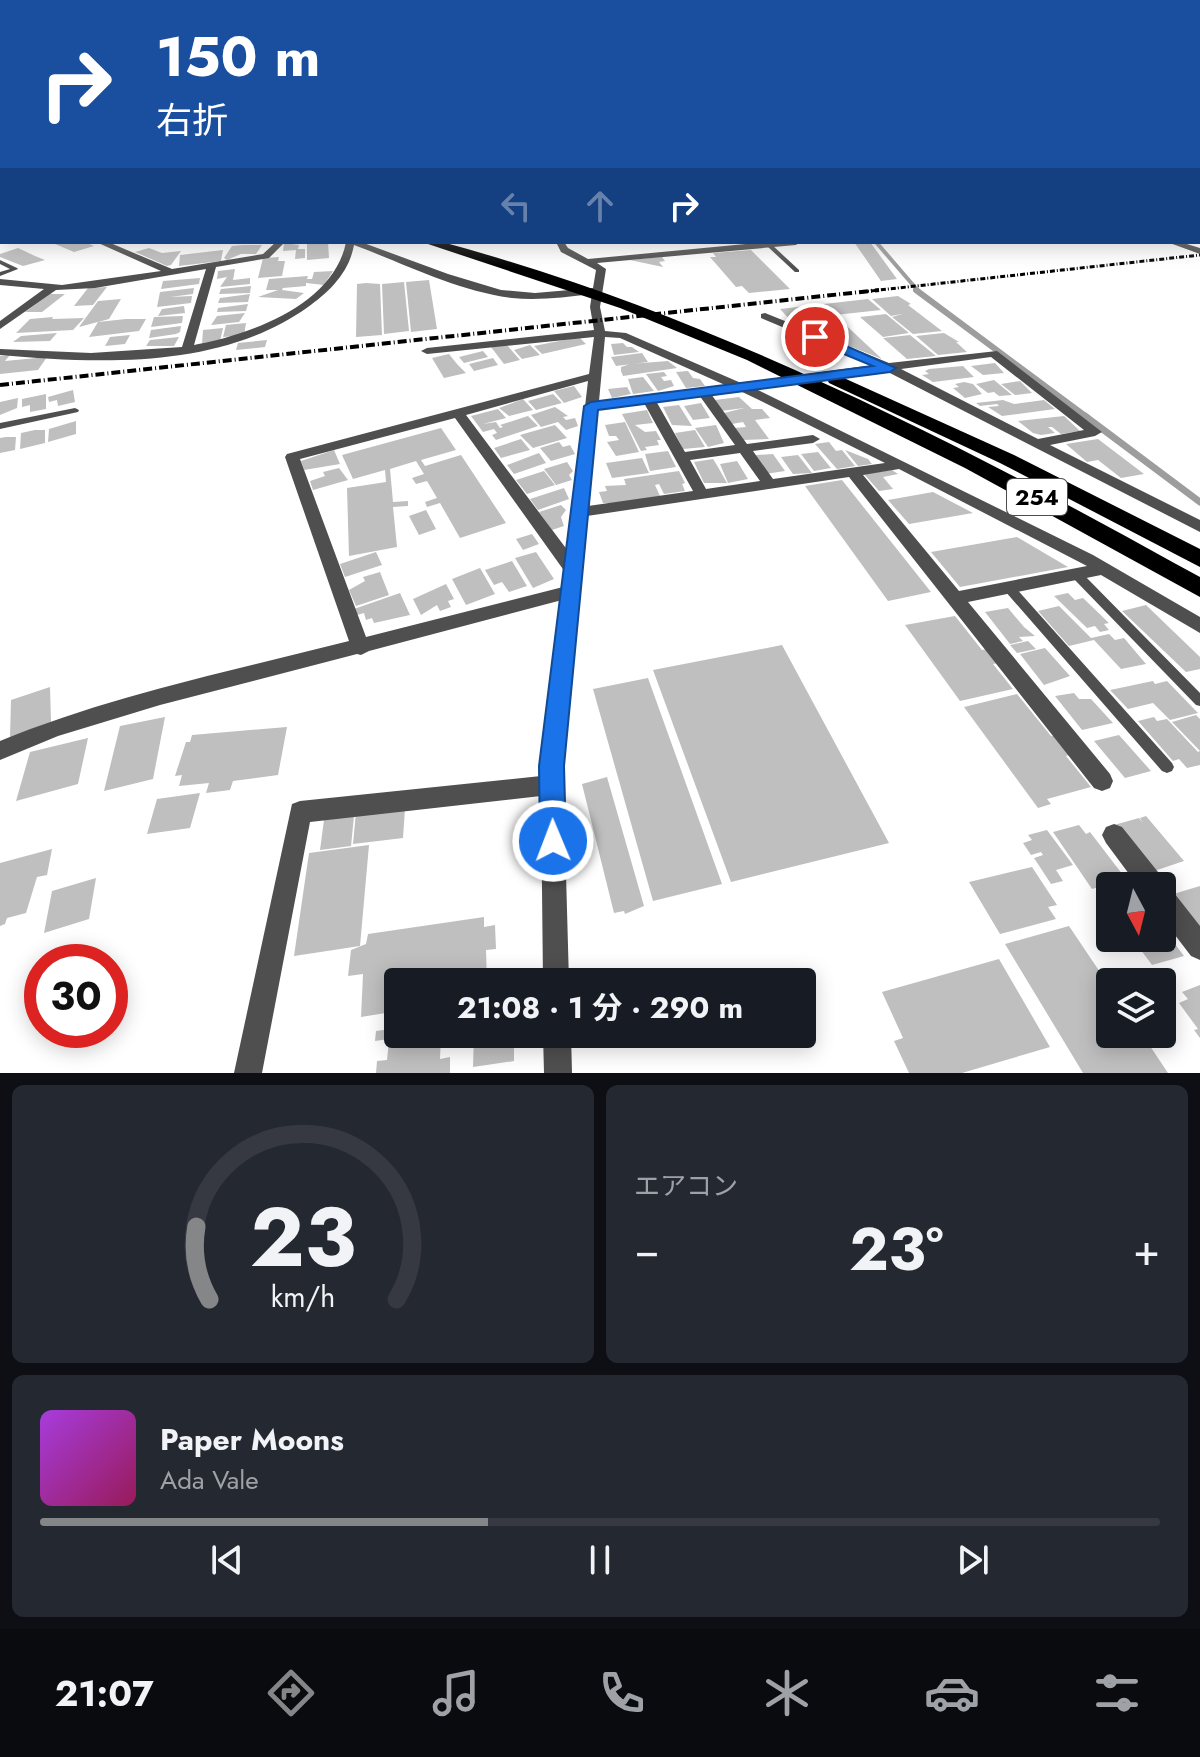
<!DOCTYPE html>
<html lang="ja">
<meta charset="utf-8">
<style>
:root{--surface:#171b24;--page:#242831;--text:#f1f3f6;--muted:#9ea1a6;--line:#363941;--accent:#858687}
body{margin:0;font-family:Jost,"Noto Sans JP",sans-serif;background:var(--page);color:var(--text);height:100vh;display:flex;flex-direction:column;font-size:30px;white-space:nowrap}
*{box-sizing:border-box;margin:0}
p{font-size:26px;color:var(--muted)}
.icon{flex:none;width:44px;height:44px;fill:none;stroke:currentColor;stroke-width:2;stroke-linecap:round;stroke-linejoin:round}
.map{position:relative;height:1073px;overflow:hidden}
.sheet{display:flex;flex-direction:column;gap:12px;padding:12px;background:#0d0f14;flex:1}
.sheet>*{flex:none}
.hud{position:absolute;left:0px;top:0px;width:1200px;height:244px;box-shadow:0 4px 20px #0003;background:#1a4fa0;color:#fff;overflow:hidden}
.needle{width:52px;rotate:173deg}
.controls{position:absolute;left:1096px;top:872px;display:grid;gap:16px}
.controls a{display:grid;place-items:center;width:80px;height:80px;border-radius:8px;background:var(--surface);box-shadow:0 4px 20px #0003;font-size:40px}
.speed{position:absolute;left:24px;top:944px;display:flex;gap:16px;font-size:40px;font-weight:700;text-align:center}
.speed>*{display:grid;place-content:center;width:104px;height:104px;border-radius:50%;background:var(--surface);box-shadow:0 4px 20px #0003;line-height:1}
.speed .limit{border:12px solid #d22;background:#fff;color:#111}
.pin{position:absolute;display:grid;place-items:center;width:68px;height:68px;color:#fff;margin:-34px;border:4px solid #fff;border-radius:50%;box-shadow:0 2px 8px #0007}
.me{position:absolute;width:88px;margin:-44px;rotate:359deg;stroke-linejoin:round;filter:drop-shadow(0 0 6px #0008)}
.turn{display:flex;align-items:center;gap:28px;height:168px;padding:0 24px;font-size:36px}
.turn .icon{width:104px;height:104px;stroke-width:2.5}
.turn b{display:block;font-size:56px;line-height:68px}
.lanes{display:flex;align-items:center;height:76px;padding:0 24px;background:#0003;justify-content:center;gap:40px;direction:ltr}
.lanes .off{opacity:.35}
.big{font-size:60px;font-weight:700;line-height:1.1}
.sheet .card{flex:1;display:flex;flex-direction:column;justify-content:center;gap:12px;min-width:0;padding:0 28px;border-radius:12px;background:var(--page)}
.sheet .dial{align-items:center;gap:0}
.dial svg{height:208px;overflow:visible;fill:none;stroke:var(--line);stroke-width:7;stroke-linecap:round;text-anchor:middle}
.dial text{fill:var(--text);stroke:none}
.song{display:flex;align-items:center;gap:24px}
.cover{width:96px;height:96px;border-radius:12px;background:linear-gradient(135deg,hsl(280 70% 55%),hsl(330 70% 35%))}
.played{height:8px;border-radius:4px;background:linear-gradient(90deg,var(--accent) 40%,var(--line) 40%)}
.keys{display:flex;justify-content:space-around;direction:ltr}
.heat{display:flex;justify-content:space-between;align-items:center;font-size:44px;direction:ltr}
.sheet .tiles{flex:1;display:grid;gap:12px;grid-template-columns:1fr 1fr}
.card:last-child{grid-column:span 2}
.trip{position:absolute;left:384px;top:968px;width:432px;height:80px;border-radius:8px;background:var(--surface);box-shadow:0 4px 20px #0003;font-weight:700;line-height:80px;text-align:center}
.dock{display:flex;height:128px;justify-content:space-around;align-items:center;background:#090b0e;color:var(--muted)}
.dock .icon{width:56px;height:56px}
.dock .current{color:var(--accent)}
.dock b{font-size:36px;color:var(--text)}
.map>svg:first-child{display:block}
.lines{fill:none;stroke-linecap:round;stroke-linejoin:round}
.stream-far2{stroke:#9d9d9d;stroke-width:4}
.stream-far1{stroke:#9d9d9d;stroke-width:6}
.stream{stroke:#9d9d9d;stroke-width:7}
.building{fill:#bfbfbf}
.service{fill:#4f4f4f;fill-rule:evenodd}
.minor{fill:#4f4f4f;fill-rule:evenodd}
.tertiary{fill:#4f4f4f;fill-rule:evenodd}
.trunk{fill:#000;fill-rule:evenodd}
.rail-far1{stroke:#000;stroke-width:3;stroke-dasharray:5 2 1 2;stroke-linecap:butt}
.rail{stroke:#000;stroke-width:4;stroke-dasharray:9 3 1 3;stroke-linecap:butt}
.route{fill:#1a73e8;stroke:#114b97;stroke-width:2}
.labels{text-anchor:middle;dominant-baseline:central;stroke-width:6;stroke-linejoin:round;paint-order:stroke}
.shield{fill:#fff;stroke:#4c4c4c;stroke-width:2}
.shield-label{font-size:22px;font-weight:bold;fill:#000}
</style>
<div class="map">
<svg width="1200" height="1073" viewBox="0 0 1200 1073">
<rect width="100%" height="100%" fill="#fff"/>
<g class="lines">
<path class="stream-far2" d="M876,242L919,292"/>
<path class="stream-far1" d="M916,290L1088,418"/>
<path class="stream" d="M1085,416L1200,502"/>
</g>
<path class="building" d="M63,242H85L94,246L74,252L55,244Z
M307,242H328L329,258L307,260Z
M854,242H870L897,279L881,281Z
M284,243L299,245L298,249H305V258L295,259L296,250L283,251Z
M243,245H262L256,254H241L227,260L224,258L232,246Z
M18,248L35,256L45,260L23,266L0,257V254Z
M149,248L162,253L181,251L171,265L167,266L135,252Z
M223,250L221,261L179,266L180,255Z
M751,250L790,289L749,293L742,286L736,287L710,257H716L713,253Z
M279,257L278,261H285L282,276L258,278L263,258Z
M662,257L665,261L659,262L663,267L630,260Z
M235,269L233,280L250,278V284L220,287L227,277L217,279L218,271Z
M333,271L324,285L306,283V286L283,288L282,290L304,293L296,299L258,297L278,290H266L269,279L308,276L307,279H312L314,272Z
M200,278L199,284L161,289L163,281Z
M429,280L437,329L411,332L406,282Z
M404,282L409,331L384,334L382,284Z
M366,283L380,284L382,335L356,337L357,284Z
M251,286L250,293L219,294L221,289Z
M107,287L93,305L74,306L88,288Z
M194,288L193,294L170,297L192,296L191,303L157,307L160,292Z
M50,294H65L42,312H25Z
M250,294L248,302L218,303L220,298Z
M898,296L911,304L908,305L942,331L913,334L892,317L902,314L891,316L872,299Z
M121,299L109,319L79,327L98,301Z
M868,299L881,310L835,315L882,359L844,344L835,336L826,337L792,322L780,309Z
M248,304L246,311L217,312L218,308Z
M184,306L185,313L158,316L162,309Z
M245,313L239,322L211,325L217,316Z
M886,314L909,333L883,337L860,317Z
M183,316L182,323L151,327L154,317Z
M53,317L52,319L84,318L73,330L16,333L30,319Z
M126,319H146L139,331L89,337L98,322Z
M246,323L244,335L223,337L226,325Z
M181,326L180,332L176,334L149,338L151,330Z
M223,328L220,341L202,343L203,330Z
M57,333L50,341L13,342L21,336Z
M944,333L959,342H956L967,352L938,355L916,336Z
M130,335L125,344L105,346L110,337Z
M910,335L936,356L907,359L883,338Z
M179,337L174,346H146L150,340Z
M579,337L586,344L542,354L534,346Z
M267,340L265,347L236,350L238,343Z
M623,343L627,347H632L639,352L614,355L611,344Z
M507,345L520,360L504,364L491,347Z
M530,345L540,355L522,359L514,350Z
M483,351L488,357L464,363L459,357Z
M642,353L648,362L616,366L611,357Z
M449,354L457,364L466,373L444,378L432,358Z
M10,355L5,361L47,357L38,370L0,374V356Z
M493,358L498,365L474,371L469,364Z
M668,361L677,368L623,376L621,371V367L630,364Z
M995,363L1004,373L983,375L971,366Z
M963,366L974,377L933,382L922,375L929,374L925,371L929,369Z
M688,371L693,378L700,379L705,386L686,388L676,372Z
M664,372L667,376L661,377L664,381L671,380L674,386L658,391L646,374Z
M643,377L654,391L633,394L628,379Z
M994,380L1012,395L999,396L994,392L988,393L976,384Z
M1020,381L1032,393L1015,395L1001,384Z
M964,382L973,384L982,394L965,398L953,388L959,387L955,384Z
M574,386L582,397L564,403L554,391Z
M627,387L631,394L612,398L608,389Z
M73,390L75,402L58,406L57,400L49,402L48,397Z
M46,394V409L30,412V405L22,407V399Z
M553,394L562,403L536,410L528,401Z
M739,397L752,409H762L770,418L755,420L769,439L743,440L734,428L746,427L743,422L732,424L724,413L744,408L721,411L715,400Z
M18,398L17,408L0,415V402Z
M523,399L533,410L509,416L499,408Z
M1003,400L1014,404L1044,400L1055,409L1002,416L988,407L999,406L997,404L980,406L976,403Z
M701,403L710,418L693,420L684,406Z
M679,405L692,426L672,425L663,407Z
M555,407L568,416L563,417L566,420L575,418L578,426L566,430L558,422L541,427L531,415Z
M498,409L506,418L483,424L496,422L500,428L503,427L500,425L528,416L538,426L496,440L492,435L497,433L494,429L483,432L471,416Z
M647,410L653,423L635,425L645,432L656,431L661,440H657L659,445L645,447L647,450L641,451L622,414Z
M1064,416L1080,431L1061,434L1052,427H1048L1055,433L1041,435L1033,433L1018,421Z
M76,421V434L48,442L49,429Z
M625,422L639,452L616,456L607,442L619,440L616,436H609L605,425Z
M555,425L567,438L533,448L520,435Z
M716,425L724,443L708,447L695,428Z
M441,428L456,450L421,460L425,466L461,455L506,523L460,538L440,503L427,507L425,502L437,498L427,481L416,484L412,478L424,474L416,461L390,469L393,502L408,501V506L393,507L397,547L349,556L347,488L386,482L385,470L353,479L342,455Z
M35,430H45V443L20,449L21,433Z
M695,430L705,447L683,449L675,433Z
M6,437H16L15,450L0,453V438Z
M521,439L530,450L501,458L494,448Z
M1098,439L1144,474L1121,478L1098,460L1087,462L1066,444Z
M559,442L563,447L570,445L575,454L551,461L540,448Z
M829,442L836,451L842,450L855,466L837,469L815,444Z
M334,450L340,464L304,470L301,461Z
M845,450L868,459L872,464L858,466Z
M668,451L676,467L650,471L645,454Z
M818,452L831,468L814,471L801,454Z
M539,453L546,463L514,474L507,465Z
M773,454L785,471L765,474L756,455Z
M798,455L812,473L793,474L781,457Z
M642,458L649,473L612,478L606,463Z
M713,459L718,467L727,483H704L694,462Z
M737,461L748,479L728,483L720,464Z
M567,462L573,471L569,475L572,480L556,485L544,469Z
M339,468L348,480L313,490L310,481L325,476L323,472Z
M892,470L898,474L883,477L893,489L879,491L864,474Z
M544,471L555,485L527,494L516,480Z
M679,471L685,483L682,484L685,491L664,494L659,484L655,485L660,496L617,503H603L599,492L607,491L605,486L626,485L624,479Z
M842,480L931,592L888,601L805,486Z
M564,488L569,499L538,510L530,499Z
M933,492L973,513L909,524L888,500Z
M561,505L566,510L561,517L564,526L552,530L539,512Z
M426,510L436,529L419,535L409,516Z
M532,534L539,544L523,550L516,539Z
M1017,537L1068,567L960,587L931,552Z
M376,552L382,565L345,577L340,564Z
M536,552L554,579L533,588L515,558Z
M512,561L527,586L509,592L502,582L494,585L485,570Z
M480,568L495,594L466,605L452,579Z
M380,572L389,595L356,606L349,590L365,581L363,577Z
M446,584L454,599L448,601L451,607L440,611L437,605L421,615L413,599Z
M400,593L410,615L374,623L372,618L366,620L364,613L357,615L354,609Z
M1068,593L1075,600L1083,598L1109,623L1104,624L1109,630L1100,632L1095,626L1087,628L1054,596Z
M1146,605L1200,657V669L1186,672L1122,611Z
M1059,606L1091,638L1109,634L1115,640L1124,638L1146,664L1121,669L1094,640L1069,646L1038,611Z
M1008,608L1024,627L1035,636L1019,637L1023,641L1010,644L985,612Z
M955,616L982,650L987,649L999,663L993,664L1013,689L960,701L905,625Z
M1028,641L1036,649L1017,653L1010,645Z
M782,645L889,843L731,882L653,670Z
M1045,648L1070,676L1044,685L1020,654Z
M648,678L722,884L653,901L593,689Z
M1153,681L1155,684L1167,681L1198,713L1170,720L1153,703L1128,709L1110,690Z
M50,687L51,722L10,737L11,700Z
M1074,693L1079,699H1091L1113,723L1082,730L1055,696Z
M1017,694L1051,736L1057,735L1072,754L1066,756L1091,787L1047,799L1051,804L1038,808L964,707Z
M1196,715L1200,719V765L1187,768L1179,759L1173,761L1138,721L1154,717L1157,721L1167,719L1198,752L1200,751L1172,722Z
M165,717L153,779L104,791L120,726Z
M287,727L278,775L233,781L230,790L206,793L209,783L179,786L182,775L175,776L186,742H190L192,735Z
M1119,735L1151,771L1125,778L1094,741Z
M88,738L78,784L16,801L30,752Z
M607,777L644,906L625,914L624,911L614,913L582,784Z
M200,793L190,828L147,834L157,799Z
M405,809L403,838L353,844L356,812Z
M354,816L351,846L320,850L324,820Z
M1146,816L1184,861L1154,871L1114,825L1139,818L1143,823L1140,818Z
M1079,825L1086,834L1090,832L1126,879L1092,889L1053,832Z
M1047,830L1073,865L1056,870L1063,881L1051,884L1034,858L1043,855L1041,852L1031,855L1023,843L1032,840L1028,835Z
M369,845L360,946L294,956L309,853Z
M52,849L47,875L37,877L26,913L7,918L5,924L0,926V863Z
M1032,867L1057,905L1048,907L1056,919L1000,934L969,882Z
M96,878L89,919L44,933L52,891Z
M1200,886V932L1170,895Z
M484,917V927L495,925L496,949L486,950L487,982H398V1011L361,1017L363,974L348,976L351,950L366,944L368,934Z
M1069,926L1110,987V1034H1142L1168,1073H1083L1005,944Z
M1162,927L1184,956L1152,965L1132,938H1162Z
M999,959L1050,1047L962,1073H909L894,1041L903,1038L882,992Z
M1200,985V1038L1194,1030L1198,1029L1179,1003L1188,999L1182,992Z
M398,1028V1034L410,1036L375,1041L376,1031Z
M441,1034L440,1059L450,1057V1073H376L377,1061L387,1060L389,1041Z
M474,1034H514V1061L473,1067Z"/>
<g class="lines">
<path class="service" d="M0,191H2V194H0Z
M767,244H771L799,270V272H795L767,246Z
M0,260L17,268L18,269L0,276V272L10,269L0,264Z
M75,408L79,410L78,412L0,429V423Z
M1076,570L1080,571L1200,693V706L1196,705L1072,577L1071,574L1072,571Z
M1009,584L1013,585L1172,763L1174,767L1172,771L1167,773L1162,771L1005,591L1004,588L1005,585Z"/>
<path class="minor" d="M0,119H2V122H0Z
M1198,157H1200V161H1198Z
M1198,212H1200V216H1198Z
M96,242H108L172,269L263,254L276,242H285L269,258L216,267L194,345C249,335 334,305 346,242H361L448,274L501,290L535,293L593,288L596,270L561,252L556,242H564L568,248L588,259L767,242H800L796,245L597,263L606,269L600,307L605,331L626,333L741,383L873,365L761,318V314L765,313L889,363L997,351L1102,432L1095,436L1050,445L1200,520V532L886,371L754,388L1093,555L1200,617V633L1101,575L968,602L1110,774L1113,781L1110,788L1102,791L1094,788L849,477L587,516L563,766L569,982H543L541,796L310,822L262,1073H234L292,804L300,801L541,776L562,600L369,651L361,655L357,654L160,705L58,736L0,760V741C112,695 232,671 349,641L285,457L287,454L589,374L594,337L427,354L421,351L427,348L594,330L590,307L592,294C565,297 538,301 512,298C457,291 405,264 354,245C349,273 329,292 308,307C221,369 102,364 0,355V349L91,353L182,347L206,269L95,288L56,290L0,329V321L44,289L0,285V279L62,285L161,271ZM605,337L620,338L725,385L599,401ZM991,357L1084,430L1038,439L901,369ZM588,381L568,551L466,415ZM738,390L759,400L885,463L773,479L753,451L813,443L820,439L813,435L747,444L711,394ZM699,395L735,445L685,452L656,401ZM644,403L693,491L588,506L598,409ZM455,418L565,572L563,587L366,637L300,459ZM740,453L760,481L706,489L690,460ZM899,469L1087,566L959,591L863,475Z
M1167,242H1180L1200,248V254Z
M1114,824L1122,827L1162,877L1165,887L1171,889L1200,926V960L1191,956L1162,918V886H1138L1106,843L1102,835L1106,827Z
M543,1034H571L572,1073H544Z"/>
<path class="tertiary" d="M0,222H2V228H0Z"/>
<path class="trunk" d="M0,143H2V149H0Z
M422,242H442C701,312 942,434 1176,564L1200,577V597L965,468L747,360L620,308Z
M835,374L1014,455L1200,549V567L1000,463L829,383L827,379L829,375Z"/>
<path class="rail-far1" d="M861,292L1200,255"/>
<path class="rail" d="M0,385L879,290"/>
</g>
<linearGradient id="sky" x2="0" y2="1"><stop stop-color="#8aabca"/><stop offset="0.44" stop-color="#fff"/><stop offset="1" stop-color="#fff" stop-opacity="0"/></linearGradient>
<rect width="1200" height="269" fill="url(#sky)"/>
<path class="route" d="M810,334H819L896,368L890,372L598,410L564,766L566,841L563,850L553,854L544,850L540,841L539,766L584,406L591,402L873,366L810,340Z"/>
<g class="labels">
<rect class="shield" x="1007" y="479" width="60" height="36" rx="6"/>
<g class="shield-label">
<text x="1037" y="497">254</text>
</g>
</g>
</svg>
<div class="controls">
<a><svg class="needle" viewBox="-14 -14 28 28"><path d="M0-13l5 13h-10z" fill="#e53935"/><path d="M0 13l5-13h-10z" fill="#9ea1a6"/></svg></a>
<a><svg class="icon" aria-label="layers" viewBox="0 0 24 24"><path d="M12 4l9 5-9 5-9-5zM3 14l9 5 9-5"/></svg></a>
</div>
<div class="speed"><div class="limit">30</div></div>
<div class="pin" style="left:815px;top:337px;background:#d93025"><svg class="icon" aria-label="arrive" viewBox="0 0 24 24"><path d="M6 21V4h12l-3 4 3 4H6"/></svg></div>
<svg class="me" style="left:553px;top:841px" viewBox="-20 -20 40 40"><circle r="17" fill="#1a73e8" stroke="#fff" stroke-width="3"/><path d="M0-11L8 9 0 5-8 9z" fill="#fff"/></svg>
<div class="trip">21:08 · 1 分 · 290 m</div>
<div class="hud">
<div class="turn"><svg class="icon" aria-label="right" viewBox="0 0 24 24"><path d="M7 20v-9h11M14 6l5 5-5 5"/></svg><div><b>150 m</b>右折</div></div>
<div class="lanes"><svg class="icon off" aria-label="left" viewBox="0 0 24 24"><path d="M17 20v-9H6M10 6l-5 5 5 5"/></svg><svg class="icon off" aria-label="ahead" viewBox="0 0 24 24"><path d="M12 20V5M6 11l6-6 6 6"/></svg><svg class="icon" aria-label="right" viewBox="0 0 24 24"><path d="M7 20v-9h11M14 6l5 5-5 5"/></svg></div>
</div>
</div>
<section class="sheet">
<div class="tiles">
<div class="card dial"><svg viewBox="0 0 100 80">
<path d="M14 69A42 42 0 1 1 86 69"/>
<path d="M14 69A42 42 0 0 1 9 41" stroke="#858687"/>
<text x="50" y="56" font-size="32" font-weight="700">23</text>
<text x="50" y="72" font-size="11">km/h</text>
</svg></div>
<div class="card"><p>エアコン</p>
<div class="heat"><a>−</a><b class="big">23°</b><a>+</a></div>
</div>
<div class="card">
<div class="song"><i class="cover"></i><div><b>Paper Moons</b><p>Ada Vale</p></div></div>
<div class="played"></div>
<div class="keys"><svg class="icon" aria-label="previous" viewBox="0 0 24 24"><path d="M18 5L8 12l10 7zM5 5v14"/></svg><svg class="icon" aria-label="pause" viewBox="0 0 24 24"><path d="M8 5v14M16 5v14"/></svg><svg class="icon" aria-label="next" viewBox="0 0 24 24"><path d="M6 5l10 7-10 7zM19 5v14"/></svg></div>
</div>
</div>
</section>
<nav class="dock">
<b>21:07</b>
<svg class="icon current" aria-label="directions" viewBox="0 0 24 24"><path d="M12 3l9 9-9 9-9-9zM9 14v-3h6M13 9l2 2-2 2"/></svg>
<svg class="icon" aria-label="music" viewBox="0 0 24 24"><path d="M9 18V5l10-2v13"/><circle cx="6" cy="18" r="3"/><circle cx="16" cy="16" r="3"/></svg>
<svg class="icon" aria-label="phone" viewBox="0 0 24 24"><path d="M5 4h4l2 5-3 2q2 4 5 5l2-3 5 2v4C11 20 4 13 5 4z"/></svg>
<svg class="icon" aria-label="climate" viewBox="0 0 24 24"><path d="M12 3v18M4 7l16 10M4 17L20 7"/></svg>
<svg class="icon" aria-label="car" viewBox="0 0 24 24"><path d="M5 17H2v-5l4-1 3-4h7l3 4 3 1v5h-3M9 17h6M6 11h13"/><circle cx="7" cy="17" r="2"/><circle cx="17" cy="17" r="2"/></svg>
<svg class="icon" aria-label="filters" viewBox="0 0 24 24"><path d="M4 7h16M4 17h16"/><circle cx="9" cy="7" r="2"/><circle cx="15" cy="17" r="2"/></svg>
</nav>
